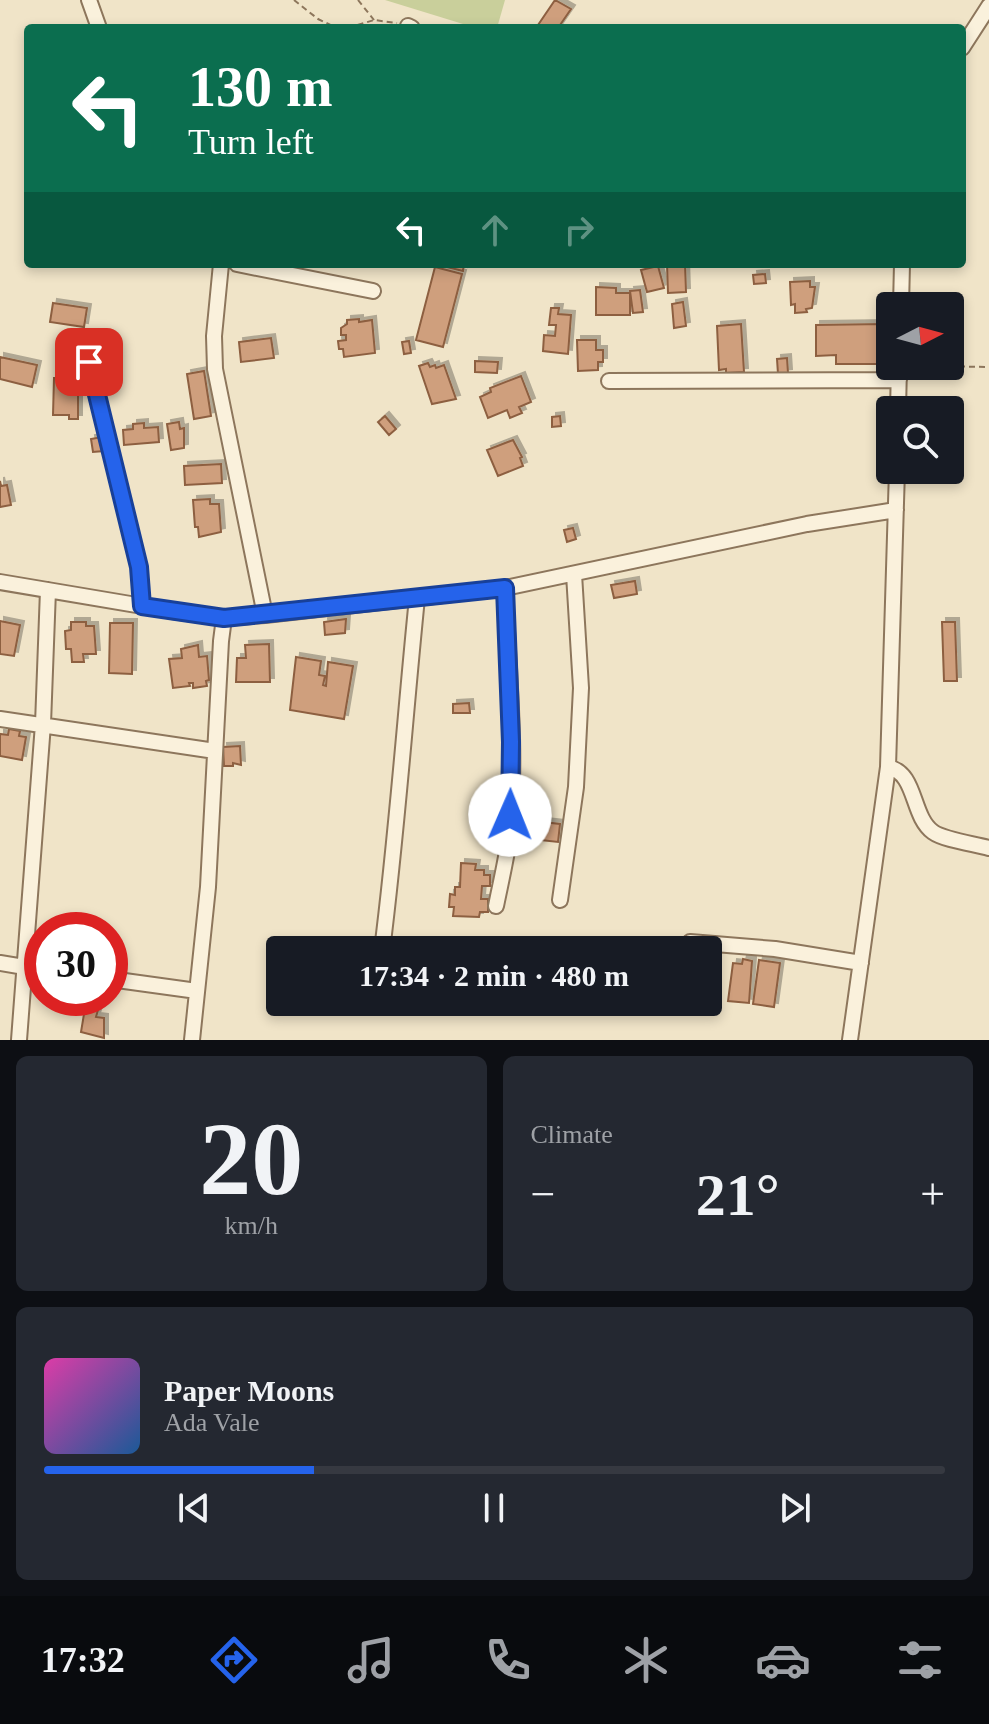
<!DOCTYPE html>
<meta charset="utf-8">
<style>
:root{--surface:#171b24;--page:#242831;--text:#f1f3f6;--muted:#9ea1a6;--line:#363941;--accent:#2563eb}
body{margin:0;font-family:Georgia,serif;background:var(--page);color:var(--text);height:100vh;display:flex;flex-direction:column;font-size:30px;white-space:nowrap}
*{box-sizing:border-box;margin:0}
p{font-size:26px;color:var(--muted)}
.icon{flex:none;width:44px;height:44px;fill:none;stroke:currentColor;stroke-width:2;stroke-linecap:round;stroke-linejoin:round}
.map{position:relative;height:1040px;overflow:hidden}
.side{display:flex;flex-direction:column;gap:16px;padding:16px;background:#0d0f14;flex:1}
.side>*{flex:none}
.banner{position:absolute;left:24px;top:24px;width:942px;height:244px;border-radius:8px;box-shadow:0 4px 12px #0003;background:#0b6e4f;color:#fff;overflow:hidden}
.needle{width:52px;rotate:84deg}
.fabs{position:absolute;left:876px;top:292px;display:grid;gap:16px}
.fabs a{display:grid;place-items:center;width:88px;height:88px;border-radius:8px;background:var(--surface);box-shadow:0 4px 12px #0003;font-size:40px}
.speed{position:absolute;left:24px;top:912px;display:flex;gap:16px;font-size:40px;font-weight:700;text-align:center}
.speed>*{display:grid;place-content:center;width:104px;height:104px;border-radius:50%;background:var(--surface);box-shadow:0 4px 12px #0003;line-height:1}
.speed .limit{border:12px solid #d22;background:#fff;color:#111}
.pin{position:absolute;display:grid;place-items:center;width:68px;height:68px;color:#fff;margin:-34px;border-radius:16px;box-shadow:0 4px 12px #0006}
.me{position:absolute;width:88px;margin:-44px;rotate:1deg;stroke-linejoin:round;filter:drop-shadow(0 0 6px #0008)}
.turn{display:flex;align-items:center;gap:28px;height:168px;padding:0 32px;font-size:36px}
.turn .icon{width:104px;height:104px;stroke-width:2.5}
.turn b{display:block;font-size:56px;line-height:68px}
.lanes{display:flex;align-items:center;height:76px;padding:0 32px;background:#0003;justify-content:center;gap:40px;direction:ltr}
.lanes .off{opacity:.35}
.big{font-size:60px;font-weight:700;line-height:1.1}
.side .card{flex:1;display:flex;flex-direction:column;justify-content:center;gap:12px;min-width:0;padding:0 28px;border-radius:12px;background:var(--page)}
.side .dial{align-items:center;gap:0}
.dial b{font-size:104px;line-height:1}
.song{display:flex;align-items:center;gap:24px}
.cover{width:96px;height:96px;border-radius:12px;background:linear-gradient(135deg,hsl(320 70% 55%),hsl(210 70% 35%))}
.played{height:8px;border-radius:4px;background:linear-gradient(90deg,var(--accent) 30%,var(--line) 30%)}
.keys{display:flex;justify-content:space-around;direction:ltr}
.heat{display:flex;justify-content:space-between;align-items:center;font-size:44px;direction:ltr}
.side .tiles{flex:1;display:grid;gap:16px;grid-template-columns:1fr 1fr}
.card:last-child{grid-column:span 2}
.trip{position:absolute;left:266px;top:936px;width:456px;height:80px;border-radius:8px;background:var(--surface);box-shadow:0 4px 12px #0003;font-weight:700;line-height:80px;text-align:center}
.tab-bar{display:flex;height:128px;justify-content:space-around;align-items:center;background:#090b0e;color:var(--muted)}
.tab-bar .icon{width:56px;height:56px}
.tab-bar .current{color:var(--accent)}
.tab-bar b{font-size:36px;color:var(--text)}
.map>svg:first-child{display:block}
.green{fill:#c9cf9b}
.building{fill:#cf9f7d;stroke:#8d5f41;stroke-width:2;filter:url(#shadow)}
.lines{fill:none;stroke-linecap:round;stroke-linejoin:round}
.minor-casing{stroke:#8d765c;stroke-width:18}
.path{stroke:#8d765c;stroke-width:2;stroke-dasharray:6 4;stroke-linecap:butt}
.minor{stroke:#faf1dc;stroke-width:14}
.route-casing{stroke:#184099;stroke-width:20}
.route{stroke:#2563eb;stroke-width:14}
</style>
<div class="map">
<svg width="989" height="1040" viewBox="0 0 989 1040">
<defs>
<filter id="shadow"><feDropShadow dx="4" dy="-4" stdDeviation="0" flood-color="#0004"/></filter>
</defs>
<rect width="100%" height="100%" fill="#f0e4c8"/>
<path class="green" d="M385,0H505L497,28H476Z"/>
<path class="building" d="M555,0L571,9L558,28H536Z
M435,264H464L463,271Z
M667,264H685L686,292L668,293Z
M658,266L664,288L647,292L641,270Z
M435,267L462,274L443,347L416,340Z
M765,274L766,283L754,284L753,275Z
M810,281V287H815L812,308L806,309L807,312L795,313V304L791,305L790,282Z
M596,287L616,288V293H630V315H596Z
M640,290L643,312L633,313L630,291Z
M683,302L686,326L674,328L672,304Z
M53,303L87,308L84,327L50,322Z
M551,308H559L558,314L571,315L568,354L543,351L544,335L555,336L556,325H549Z
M359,319V322L372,320L375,353L344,357L343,349H339L338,341L346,340V335H341V328L347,324V320Z
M741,324L744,372L726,373V369L719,370L717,326Z
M884,324L885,364H836V355L816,356V325Z
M271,338L274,358L241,362L239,342Z
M577,340H596V350H603V362H598V370L578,371Z
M409,341L411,353L404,354L402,342Z
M0,357L37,365L32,387L0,379Z
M787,358L788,373L778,374L777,359Z
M475,361L498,362L497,373L475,372Z
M428,363L430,367L435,365L436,368L444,365L456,399L432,404L419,366Z
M204,371L211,416L194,419L187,374Z
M521,376L531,402L519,407L522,413L510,418L507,410L488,418L480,397L491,392L490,388Z
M54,378H76V382H86V394H78V419H69V415H53Z
M385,416L396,429L389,435L378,422Z
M560,416L561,426L552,427V417Z
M179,422L180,429L184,428V448L171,450L167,424Z
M144,423V428L158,427L159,442L124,445L123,430L133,429V424Z
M102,437L104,451L93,452L91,439Z
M513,440L522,457L520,458L523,466L498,476L487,450Z
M221,464L222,483L185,485L184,466Z
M0,481L1,486L7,485L11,505L0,507Z
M210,499V504H219L221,532L199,537L198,527H195L193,500Z
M573,528L576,539L567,542L564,530Z
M635,581L637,594L614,598L611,585Z
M346,619L345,633L325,635L324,622Z
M0,621L20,625L14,656L0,654Z
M71,622H86V626H94L96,654H83L84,662H72L71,649H66L65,631L71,630Z
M942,622H955L957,681H944Z
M110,623H133L132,674L109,673Z
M269,644L270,682H236L237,658H246L245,645Z
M198,645L199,657L207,656L209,680L206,681L207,686L193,688V683H189L190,686L173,688L169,659L182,658L181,649Z
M296,657L321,661L319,675L325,676L323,685L326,686L328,662L353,666L344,719L290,710Z
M469,703L470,713H453V704Z
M9,729L20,731L19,736L26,737L22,760L0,756V734L8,735Z
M240,746L241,765L233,763V766H224L223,747Z
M534,821L560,824L558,842L532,839Z
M461,863L476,864L475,870H484V875H490V886H482L481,899H488V912H480L479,917L453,916L454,907H449L450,894L455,895V887H460Z
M743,959L752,961L749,1003L728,1001L733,963L742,964Z
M759,960L780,963L774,1007L753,1004Z
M85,1008L98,1010L96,1017L104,1018V1038L81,1032Z"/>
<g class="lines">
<defs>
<path id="minor" d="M89,0L99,28
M408,26L412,28
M962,48L989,6
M221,264L214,336L215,369L265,615
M237,264L373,291
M901,306L902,264
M89,362L139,567L142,606
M609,381L899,380
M898,410L899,366
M0,582L172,611L224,618L265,615L505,588L807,524L896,510
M0,719L215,751
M888,767C917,773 911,816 933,832C944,840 975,844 989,848
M560,900L576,787L581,688L574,574
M496,906C500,886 505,865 508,845C518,761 508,673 505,588
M690,942L775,949L861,963
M382,950C397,833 405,716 417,598
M0,963L42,970
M110,979L197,991
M19,1040L43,724L48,590
M192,1040L208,887L221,641L224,618
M850,1040L888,767L897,470"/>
</defs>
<use href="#minor" class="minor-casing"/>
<path class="path" d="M294,0L318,19L337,28
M358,0L374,20
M348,28L374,20L397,23
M929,366L989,367"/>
<use href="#minor" class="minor"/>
</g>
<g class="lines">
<defs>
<path id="route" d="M89,362L139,567L142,606L224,618L505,588L511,742L510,815"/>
</defs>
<use href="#route" class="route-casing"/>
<use href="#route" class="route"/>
</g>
</svg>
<div class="fabs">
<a><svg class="needle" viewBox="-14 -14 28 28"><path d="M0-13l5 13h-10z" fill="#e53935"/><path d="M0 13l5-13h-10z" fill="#9ea1a6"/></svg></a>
<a><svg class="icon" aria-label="search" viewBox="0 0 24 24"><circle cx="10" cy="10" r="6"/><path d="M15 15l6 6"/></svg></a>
</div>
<div class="speed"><div class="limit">30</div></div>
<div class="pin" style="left:89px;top:362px;background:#d93025"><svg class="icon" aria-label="arrive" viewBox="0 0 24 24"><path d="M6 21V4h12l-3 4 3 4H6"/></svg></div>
<svg class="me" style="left:510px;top:815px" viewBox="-20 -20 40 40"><circle r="19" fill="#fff"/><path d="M0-13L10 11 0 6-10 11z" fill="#2563eb"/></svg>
<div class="trip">17:34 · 2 min · 480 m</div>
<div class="banner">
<div class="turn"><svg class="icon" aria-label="left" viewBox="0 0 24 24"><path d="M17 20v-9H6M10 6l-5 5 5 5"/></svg><div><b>130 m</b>Turn left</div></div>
<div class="lanes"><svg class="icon" aria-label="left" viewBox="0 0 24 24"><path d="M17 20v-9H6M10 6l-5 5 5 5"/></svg><svg class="icon off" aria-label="ahead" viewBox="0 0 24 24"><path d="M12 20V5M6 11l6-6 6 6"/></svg><svg class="icon off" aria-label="right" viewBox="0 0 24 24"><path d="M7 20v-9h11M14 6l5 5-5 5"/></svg></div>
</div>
</div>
<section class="side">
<div class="tiles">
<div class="card dial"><b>20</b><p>km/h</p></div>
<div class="card"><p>Climate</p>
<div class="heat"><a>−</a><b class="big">21°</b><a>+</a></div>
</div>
<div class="card">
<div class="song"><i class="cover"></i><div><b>Paper Moons</b><p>Ada Vale</p></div></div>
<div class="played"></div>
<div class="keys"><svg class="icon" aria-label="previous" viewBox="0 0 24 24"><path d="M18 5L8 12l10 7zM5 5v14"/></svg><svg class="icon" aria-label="pause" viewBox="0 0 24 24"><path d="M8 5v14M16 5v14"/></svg><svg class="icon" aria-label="next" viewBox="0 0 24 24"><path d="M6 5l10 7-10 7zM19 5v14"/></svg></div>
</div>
</div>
</section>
<nav class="tab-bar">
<b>17:32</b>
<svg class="icon current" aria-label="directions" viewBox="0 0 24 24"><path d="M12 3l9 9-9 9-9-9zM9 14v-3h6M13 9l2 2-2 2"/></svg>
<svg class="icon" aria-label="music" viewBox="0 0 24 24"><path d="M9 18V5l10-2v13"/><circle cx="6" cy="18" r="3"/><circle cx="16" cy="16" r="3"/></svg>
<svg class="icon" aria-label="phone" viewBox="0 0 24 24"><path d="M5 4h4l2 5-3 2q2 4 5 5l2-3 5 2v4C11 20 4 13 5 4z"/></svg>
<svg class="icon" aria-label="climate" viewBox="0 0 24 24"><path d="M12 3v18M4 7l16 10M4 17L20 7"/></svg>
<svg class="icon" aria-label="car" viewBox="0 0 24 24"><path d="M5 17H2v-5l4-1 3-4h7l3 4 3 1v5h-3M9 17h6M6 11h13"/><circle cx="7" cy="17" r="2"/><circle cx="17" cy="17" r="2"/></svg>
<svg class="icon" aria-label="filters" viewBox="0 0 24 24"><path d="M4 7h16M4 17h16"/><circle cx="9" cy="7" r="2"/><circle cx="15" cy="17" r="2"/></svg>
</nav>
